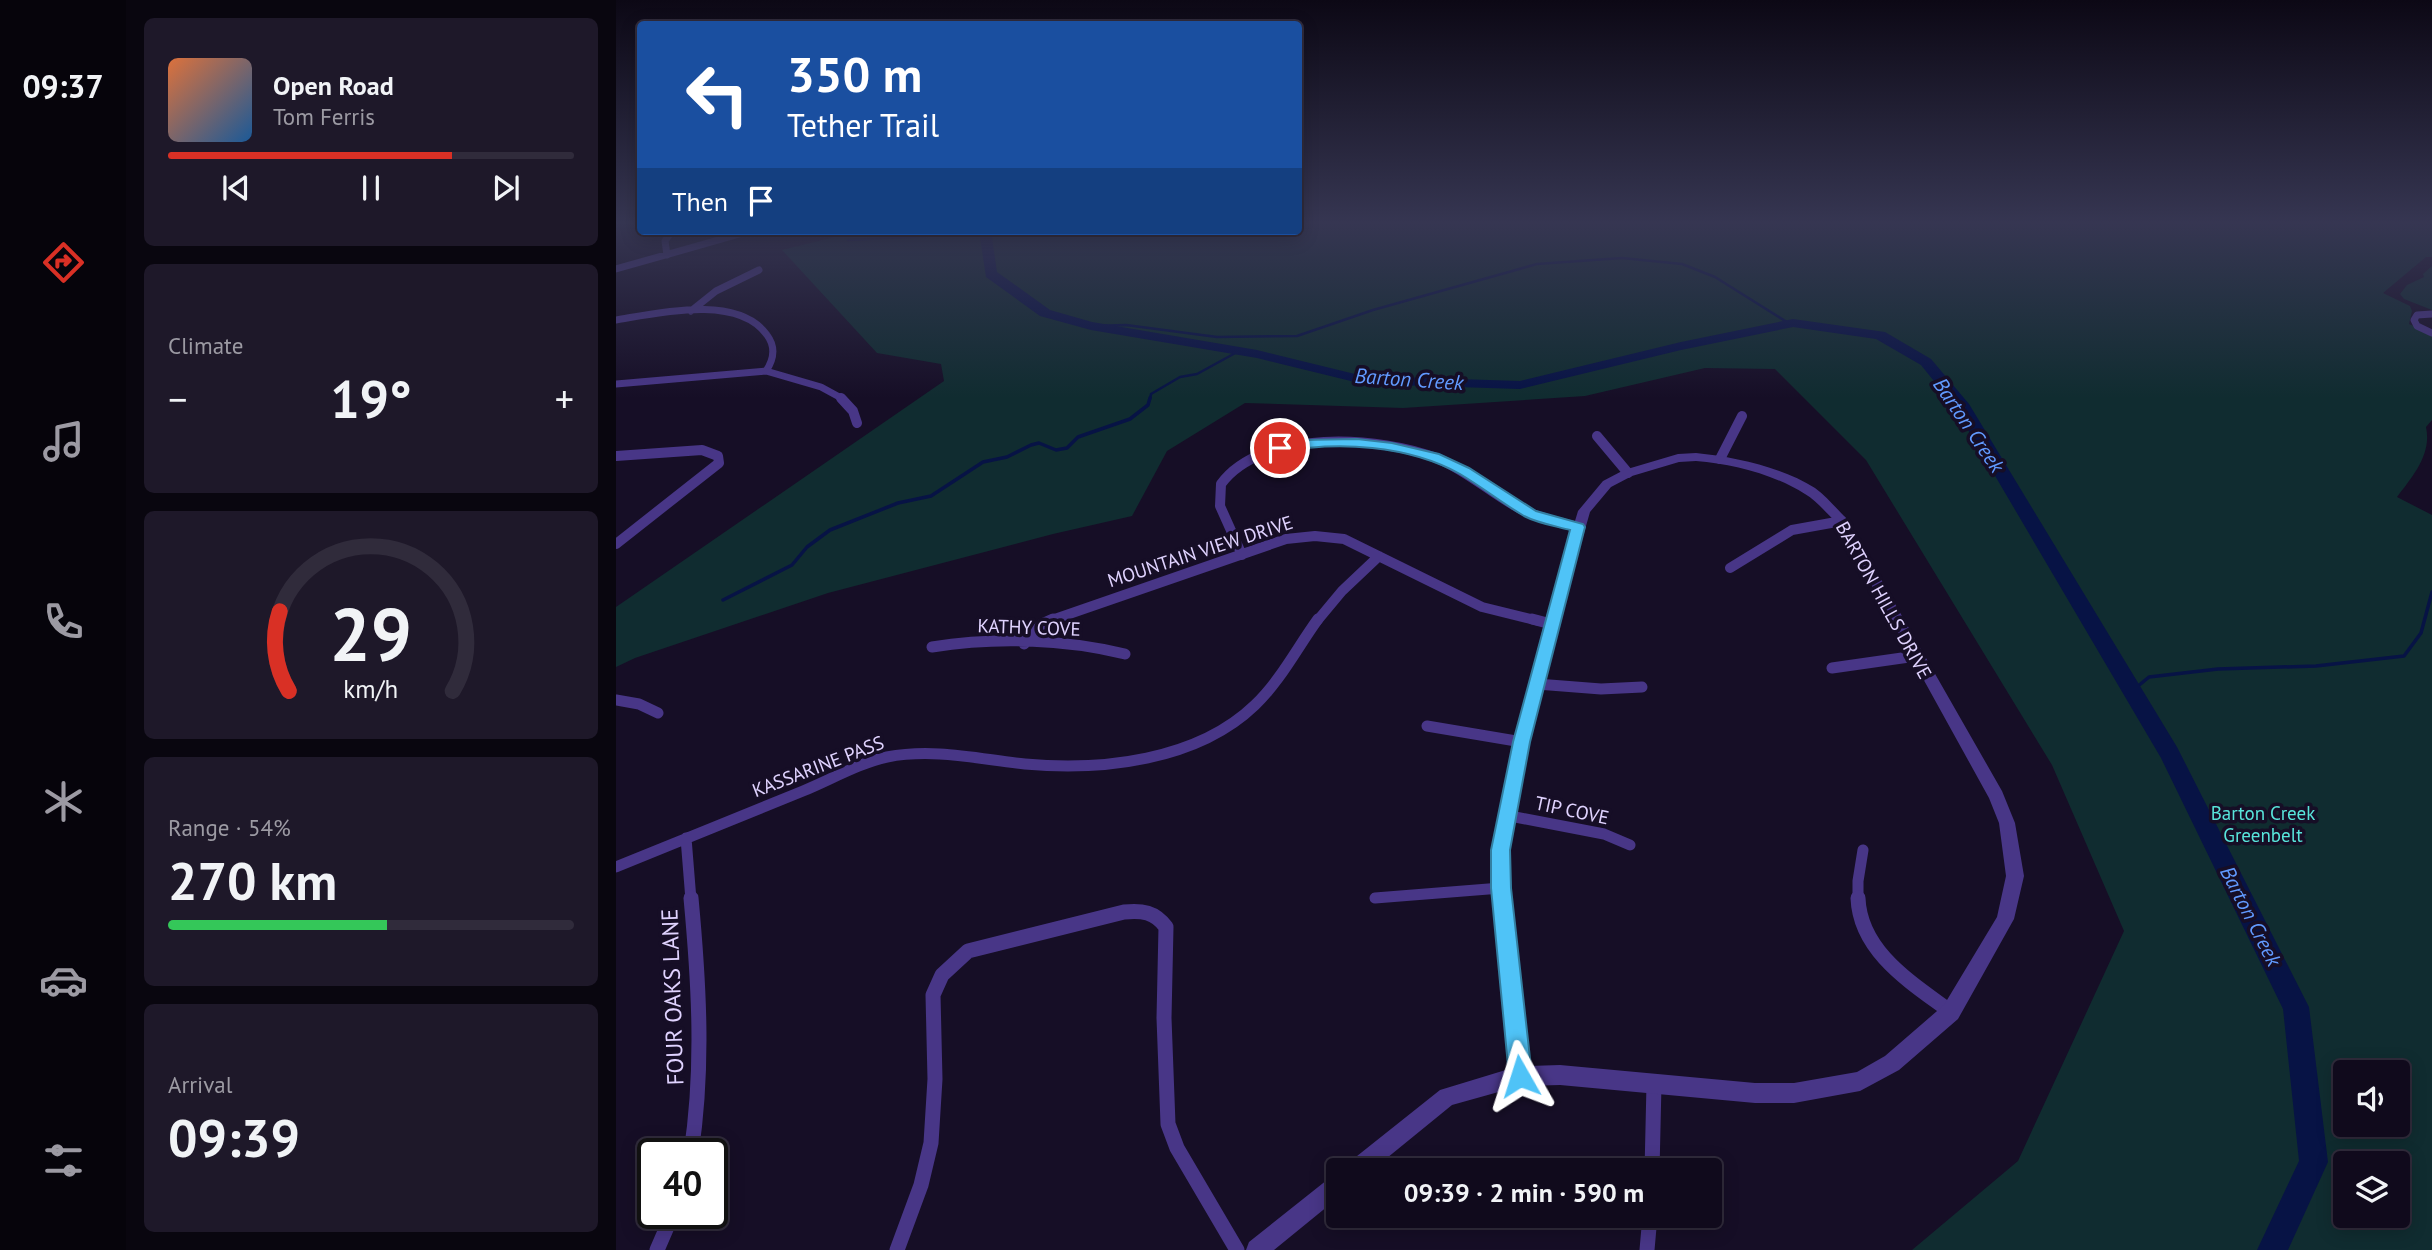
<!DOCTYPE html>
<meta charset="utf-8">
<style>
:root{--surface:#100a1c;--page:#1e1829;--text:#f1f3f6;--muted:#9c9aa3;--line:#302b3b;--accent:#d93025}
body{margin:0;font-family:"PT Sans",sans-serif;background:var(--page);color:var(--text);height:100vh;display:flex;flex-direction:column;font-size:26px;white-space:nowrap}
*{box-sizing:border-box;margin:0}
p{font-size:23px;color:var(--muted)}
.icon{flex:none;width:38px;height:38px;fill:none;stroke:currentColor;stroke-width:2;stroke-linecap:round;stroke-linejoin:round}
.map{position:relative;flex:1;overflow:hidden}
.panel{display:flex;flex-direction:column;gap:18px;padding:18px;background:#09060f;width:490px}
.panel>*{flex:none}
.hud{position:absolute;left:21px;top:21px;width:665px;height:214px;border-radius:7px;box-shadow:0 4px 18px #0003,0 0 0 2px var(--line);background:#1a4fa0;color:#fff;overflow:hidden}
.buttons{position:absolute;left:1717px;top:1060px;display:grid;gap:14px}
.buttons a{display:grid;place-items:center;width:77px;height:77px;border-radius:7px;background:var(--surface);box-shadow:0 4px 18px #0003,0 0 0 2px var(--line);font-size:35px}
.speed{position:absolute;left:21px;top:1138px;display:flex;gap:14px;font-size:35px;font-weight:700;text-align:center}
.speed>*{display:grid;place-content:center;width:91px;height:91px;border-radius:50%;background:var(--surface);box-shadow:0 4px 18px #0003,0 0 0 2px var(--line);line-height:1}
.speed .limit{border:4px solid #111;border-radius:10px;background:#fff;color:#111}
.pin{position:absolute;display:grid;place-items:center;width:60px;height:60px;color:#fff;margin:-30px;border:4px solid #fff;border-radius:50%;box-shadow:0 2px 7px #0007}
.me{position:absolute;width:77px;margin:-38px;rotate:354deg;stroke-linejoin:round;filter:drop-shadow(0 0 5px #0008)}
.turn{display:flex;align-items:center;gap:24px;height:147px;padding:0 35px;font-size:32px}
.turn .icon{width:91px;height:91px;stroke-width:2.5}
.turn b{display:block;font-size:49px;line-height:60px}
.then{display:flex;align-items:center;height:66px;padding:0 35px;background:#0003;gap:14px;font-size:26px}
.big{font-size:52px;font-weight:700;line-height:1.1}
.panel .tile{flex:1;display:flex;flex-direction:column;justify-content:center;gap:10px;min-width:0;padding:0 24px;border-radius:10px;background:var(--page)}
.panel .dial{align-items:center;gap:0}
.dial svg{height:182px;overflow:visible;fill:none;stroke:var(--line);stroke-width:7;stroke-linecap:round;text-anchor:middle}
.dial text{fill:var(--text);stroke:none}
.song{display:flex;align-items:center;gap:21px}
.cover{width:84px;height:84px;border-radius:10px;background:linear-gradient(135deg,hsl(20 70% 55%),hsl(210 70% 35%))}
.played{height:7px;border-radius:4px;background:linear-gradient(90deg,var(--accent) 70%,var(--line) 70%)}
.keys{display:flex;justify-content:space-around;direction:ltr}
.heat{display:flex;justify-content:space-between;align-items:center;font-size:38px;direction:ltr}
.charge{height:10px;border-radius:5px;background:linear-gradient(90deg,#34c759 54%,var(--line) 0)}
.trip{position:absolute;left:710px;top:1158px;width:396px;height:70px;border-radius:7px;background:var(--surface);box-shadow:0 4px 18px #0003,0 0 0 2px var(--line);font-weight:700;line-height:70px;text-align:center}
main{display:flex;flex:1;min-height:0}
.dock{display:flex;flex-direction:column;width:126px;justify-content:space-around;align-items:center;background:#06040b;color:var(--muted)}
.dock .icon{width:49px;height:49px}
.dock .selected{color:var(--accent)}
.dock b{font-size:32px;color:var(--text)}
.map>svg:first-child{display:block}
.green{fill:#102c30;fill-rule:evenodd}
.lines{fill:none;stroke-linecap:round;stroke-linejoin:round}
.stream-far1{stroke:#071345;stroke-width:2.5}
.stream{stroke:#071345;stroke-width:3.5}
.river{fill:#071345;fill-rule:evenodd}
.minor-far3{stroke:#483687;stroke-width:7}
.minor-far2{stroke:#483687;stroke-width:10}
.minor-far1{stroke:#483687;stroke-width:11}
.minor{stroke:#483687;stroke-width:15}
.tertiary{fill:#483687;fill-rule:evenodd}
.route{fill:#4fc3f7;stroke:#337fa1;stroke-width:2}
.labels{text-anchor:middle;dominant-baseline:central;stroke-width:7;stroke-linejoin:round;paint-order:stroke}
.street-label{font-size:19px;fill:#e0d3ff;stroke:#160e26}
.park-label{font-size:19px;fill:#58e5db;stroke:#160e26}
.water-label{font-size:21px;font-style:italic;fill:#619aff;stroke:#160e26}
.near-street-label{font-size:23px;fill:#e0d3ff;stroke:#160e26}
</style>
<main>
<nav class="dock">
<b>09:37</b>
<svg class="icon selected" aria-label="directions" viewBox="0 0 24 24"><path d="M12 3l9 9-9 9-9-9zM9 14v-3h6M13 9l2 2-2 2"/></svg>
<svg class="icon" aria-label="music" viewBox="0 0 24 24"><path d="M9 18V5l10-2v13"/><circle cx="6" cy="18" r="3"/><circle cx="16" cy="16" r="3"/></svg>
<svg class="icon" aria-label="phone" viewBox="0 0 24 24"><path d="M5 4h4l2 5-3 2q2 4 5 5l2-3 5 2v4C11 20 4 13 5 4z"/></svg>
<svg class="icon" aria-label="climate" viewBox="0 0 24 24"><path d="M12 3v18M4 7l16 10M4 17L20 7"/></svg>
<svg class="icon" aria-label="car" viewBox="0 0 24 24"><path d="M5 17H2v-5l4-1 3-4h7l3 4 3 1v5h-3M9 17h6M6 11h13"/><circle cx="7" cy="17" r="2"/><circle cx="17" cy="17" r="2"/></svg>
<svg class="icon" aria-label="filters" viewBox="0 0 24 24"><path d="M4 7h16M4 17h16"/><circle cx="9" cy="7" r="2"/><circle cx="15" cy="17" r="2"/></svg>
</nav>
<section class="panel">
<div class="tile">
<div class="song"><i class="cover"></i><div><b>Open Road</b><p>Tom Ferris</p></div></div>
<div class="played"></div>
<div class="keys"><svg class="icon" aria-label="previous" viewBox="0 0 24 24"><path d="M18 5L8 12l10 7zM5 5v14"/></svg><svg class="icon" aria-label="pause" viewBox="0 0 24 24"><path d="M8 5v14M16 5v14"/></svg><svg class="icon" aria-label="next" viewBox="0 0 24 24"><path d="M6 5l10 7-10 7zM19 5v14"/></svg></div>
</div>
<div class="tile"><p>Climate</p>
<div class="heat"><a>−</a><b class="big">19°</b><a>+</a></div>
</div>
<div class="tile dial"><svg viewBox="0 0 100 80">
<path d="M14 69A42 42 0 1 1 86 69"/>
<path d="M14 69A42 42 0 0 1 10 34" stroke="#d93025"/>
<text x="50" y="56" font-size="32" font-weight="700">29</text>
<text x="50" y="72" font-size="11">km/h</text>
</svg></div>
<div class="tile"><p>Range · 54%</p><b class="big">270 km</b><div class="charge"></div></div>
<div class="tile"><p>Arrival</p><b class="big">09:39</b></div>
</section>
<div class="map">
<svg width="1816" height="1250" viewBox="0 0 1816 1250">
<rect width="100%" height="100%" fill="#160e26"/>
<path class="green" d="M683,222L1816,223V257H1810L1767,293L1794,306L1796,311L1793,324L1816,334V420L1810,427C1816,454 1797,476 1781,497L1816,515V1250H1296L1402,1161L1508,931L1436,765L1250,460L1159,369L1089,368L969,396L787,408L629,403L551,451L516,516L437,534L212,593L19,658L0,667V607L328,381L325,364L261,353L166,250L243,231H682ZM1729,1073H1782V1125H1729ZM1729,1164H1782V1216H1729Z
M1816,266V310L1788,299L1784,294L1791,285L1808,277L1807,274Z"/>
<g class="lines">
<path class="stream-far1" d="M232,240L331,235L364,231
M475,326L510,325L601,337L681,336L757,310L921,264L1006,258L1066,264L1099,277L1174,324
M534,399L535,394L564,377L581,374L623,351"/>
<path class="stream" d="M107,600L176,565L191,547L214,530L282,503L315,496L367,462L391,457L415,445L423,443L440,450L451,448L462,437L514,419L532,405L534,398
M1516,691L1533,677L1602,669L1700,666L1788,656L1805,633L1816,592"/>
<path class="river" d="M363,231H375L381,272L434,310L476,322L641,350L747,376L904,381L1065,342L1177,319L1269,332L1315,359L1353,404L1561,747L1693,1007L1712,1162L1672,1250H1641L1683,1161L1667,1009L1545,758L1338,406L1305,365L1260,339L1177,327L1065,350L904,389L747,384L641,358L475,330L424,316L370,277Z"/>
<path class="minor-far3" d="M51,255L49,241L56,231
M0,269L134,231
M75,311L100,291L143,270
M1816,314L1801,315L1798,320L1801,326L1816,333
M0,320C42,313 122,294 151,335C160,347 158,359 150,371L205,387L227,399
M0,384L150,371"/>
<path class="minor-far2" d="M225,398L237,411L241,423
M981,436L1012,473
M0,456L86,450L102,456L103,463L0,544
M1104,459L1126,416
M626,555L604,506L605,484C646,428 766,436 823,459C851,471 874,492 901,507C920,517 941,522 962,527
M1114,568L1176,530L1226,521
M433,621L670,539L699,536L728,539L866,607L923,621
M701,621L726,591L763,556"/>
<path class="minor-far1" d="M916,619L935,624
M408,644L426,624L437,619
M316,647C379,637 447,639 509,654
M1216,668L1300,656
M921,684L985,689L1026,687
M0,700L23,704L42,713
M811,726L906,742
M889,815L988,834L1014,845
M70,838L75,900
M0,867C62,842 125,816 187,791C214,780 243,763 271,757C318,748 362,759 409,764C485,771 581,761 639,705C665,680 681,648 702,619
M759,898L885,888
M1242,900V881L1247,850"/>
<path class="minor" d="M1242,898C1244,952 1296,983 1335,1012
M75,1153C88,1068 83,984 75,898
M1036,1171L1038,1084
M41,1250L57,1213
M281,1250L305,1185L315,1143L319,1079L317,995L326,975L352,951L508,912C526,910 539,912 550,927L548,1018L552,1124L561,1148L621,1250
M1031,1250L1034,1216"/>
<path class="tertiary" d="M1080,453C1119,457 1165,467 1199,488C1210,496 1221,509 1230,518L1386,791L1399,823L1408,876L1398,919L1342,1019L1283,1070L1244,1091L1178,1103H1139L944,1085L904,1086L836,1105L755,1171H728L731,1164L824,1090L893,1069L876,888V851L898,742L928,624L962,511L987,481L1008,470L1062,454ZM1080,461C1117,464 1157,474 1189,494C1201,501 1211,514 1221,523L1373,798L1383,823L1390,876L1381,917L1328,1005L1269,1056L1241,1072L1178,1083H1139L944,1065L913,1066L894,888L892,851L914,742L942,624L974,512L995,487L1016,476L1063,462Z
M723,1172V1197L658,1250H630L633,1242L716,1176Z"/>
</g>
<linearGradient id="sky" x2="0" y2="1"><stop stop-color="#0c0815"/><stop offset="0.56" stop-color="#363652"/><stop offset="1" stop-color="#363652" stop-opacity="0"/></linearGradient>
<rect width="1816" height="398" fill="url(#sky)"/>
<path class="route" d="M741,439L776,443L823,454L853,468L920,511L967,524L969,527L914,742L894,850L895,888L916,1076L912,1084L904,1087L896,1084L893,1076L875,888V850L897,742L954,530C939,526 921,523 908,516C886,503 866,487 844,474C792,445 722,441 664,452L657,448L659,445L685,440Z"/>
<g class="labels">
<g class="street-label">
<text transform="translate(584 551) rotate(-18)">MOUNTAIN VIEW DRIVE</text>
<text transform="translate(1268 600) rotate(61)">BARTON HILLS DRIVE</text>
<text transform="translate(413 627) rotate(2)">KATHY COVE</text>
<text transform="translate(202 766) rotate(-21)">KASSARINE PASS</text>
<text transform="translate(956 810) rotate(12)">TIP COVE</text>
</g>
<g class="park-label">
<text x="1647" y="813">Barton Creek<tspan x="1647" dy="22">Greenbelt</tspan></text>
</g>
<g class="water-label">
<text transform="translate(793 379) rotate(4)">Barton Creek</text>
<text transform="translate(1353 425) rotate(56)">Barton Creek</text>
<text transform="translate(1635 916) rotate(63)">Barton Creek</text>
</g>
<g class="near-street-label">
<text transform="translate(56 997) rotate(-92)">FOUR OAKS LANE</text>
</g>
</g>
</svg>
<div class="buttons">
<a><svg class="icon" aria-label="sound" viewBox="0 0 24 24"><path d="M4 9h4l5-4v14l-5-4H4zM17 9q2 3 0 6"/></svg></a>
<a><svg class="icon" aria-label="layers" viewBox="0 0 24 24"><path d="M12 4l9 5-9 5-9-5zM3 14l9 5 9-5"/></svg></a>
</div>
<div class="speed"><div class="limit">40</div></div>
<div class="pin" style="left:664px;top:448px;background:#d93025"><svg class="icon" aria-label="arrive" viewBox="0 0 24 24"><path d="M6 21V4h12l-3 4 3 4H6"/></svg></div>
<svg class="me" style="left:904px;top:1076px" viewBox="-20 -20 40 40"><path d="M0-17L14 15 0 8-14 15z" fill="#4fc3f7" stroke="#fff" stroke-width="4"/></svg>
<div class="trip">09:39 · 2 min · 590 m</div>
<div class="hud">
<div class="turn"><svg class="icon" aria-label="left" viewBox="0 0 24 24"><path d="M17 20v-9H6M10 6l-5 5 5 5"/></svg><div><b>350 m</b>Tether Trail</div></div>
<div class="then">Then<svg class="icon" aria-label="arrive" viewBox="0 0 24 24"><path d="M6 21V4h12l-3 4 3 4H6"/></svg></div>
</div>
</div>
</main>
